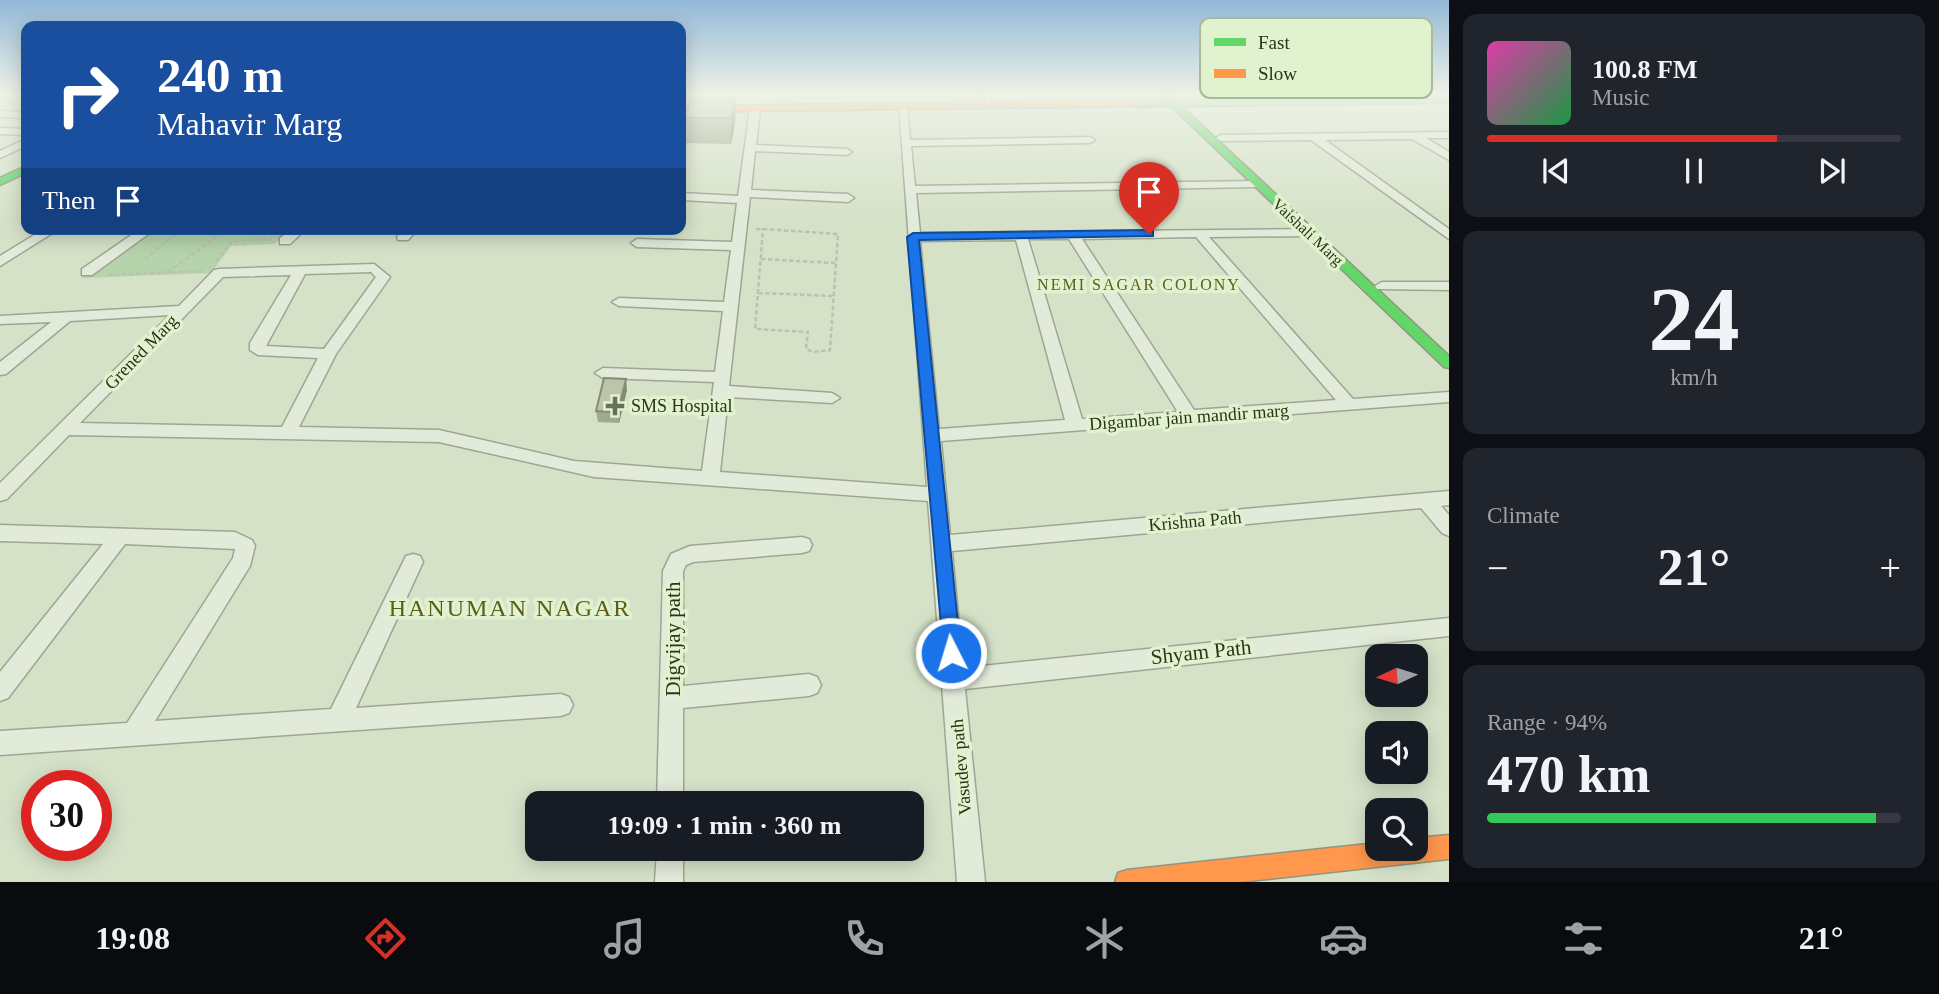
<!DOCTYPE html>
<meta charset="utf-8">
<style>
:root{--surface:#171b24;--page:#20242c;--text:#f1f3f6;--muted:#9ea1a6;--line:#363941;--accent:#d93025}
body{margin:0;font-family:Georgia,serif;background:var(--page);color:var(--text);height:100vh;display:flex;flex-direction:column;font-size:26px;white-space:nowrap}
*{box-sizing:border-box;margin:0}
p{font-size:23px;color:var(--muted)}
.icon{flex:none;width:38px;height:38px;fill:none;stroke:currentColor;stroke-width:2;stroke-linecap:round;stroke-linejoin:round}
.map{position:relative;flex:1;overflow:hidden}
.panel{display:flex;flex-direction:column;gap:14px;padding:14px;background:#0d0f14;width:490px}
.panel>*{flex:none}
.hud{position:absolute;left:21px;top:21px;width:665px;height:214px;border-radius:14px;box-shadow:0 4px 18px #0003;background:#1a4fa0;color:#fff;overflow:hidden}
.needle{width:46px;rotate:266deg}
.controls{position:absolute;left:1365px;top:644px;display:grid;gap:14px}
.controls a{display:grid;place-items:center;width:63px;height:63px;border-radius:14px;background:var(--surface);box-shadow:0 4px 18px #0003;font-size:35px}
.speed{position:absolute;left:21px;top:770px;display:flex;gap:14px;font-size:35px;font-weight:700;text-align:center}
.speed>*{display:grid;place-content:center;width:91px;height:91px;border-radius:50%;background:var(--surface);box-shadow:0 4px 18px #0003;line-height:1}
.speed .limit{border:10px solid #d22;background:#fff;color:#111}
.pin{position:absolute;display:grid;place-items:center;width:60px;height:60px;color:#fff;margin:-72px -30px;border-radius:50% 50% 50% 0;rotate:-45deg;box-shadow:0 0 7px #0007}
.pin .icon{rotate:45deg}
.me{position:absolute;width:77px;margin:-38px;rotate:355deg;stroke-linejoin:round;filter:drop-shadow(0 0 5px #0008)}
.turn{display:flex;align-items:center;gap:24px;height:147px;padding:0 21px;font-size:32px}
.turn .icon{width:91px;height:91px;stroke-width:2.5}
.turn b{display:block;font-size:49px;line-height:60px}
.then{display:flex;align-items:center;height:66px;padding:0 21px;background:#0003;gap:14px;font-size:26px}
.big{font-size:52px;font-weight:700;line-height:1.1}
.panel .card{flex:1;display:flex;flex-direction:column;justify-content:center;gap:10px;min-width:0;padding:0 24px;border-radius:14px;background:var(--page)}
.panel .dial{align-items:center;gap:0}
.dial b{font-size:91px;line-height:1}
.song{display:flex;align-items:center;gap:21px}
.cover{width:84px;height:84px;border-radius:10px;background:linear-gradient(135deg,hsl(320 70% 55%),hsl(140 70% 35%))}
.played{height:7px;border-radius:4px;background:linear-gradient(90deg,var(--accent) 70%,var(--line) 70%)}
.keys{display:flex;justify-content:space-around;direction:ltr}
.heat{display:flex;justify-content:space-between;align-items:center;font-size:38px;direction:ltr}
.charge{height:10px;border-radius:5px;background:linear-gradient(90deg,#34c759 94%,var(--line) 0)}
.trip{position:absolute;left:525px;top:791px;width:399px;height:70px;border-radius:14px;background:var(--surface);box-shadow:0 4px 18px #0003;font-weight:700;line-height:70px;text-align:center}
.tabs{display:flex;height:112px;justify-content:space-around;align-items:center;background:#090b0e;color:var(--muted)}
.tabs .icon{width:49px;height:49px}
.tabs .selected{color:var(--accent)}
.tabs b{font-size:32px;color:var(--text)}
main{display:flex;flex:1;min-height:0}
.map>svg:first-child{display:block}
.green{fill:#b5d4ab}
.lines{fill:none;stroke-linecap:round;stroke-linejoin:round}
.lane-casing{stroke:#9ea692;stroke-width:7}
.street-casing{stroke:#9ea692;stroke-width:3}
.fast-casing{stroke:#8e9682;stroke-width:3}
.slow-casing{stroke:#8e9682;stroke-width:3}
.path{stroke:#bbc2b2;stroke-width:2.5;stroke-dasharray:4.5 2.5;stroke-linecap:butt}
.lane{stroke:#e2eada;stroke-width:5}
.street{fill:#e2eada;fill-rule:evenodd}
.fast{fill:#63d668;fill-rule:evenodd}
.slow{fill:#ff974d;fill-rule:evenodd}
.wall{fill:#a3a991}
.shaded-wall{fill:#848a76}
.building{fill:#bdc5a9;stroke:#848a76;stroke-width:2}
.route{fill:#1a73e8;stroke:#114b97;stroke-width:2}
.poi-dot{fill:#687058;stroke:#e1f3ce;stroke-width:2.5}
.labels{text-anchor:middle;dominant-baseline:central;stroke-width:7;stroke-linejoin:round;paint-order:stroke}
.far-street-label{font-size:16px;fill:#2d331c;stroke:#e1f3ce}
.far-neighbourhood-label{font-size:16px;letter-spacing:2px;fill:#5e5c1d;stroke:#e1f3ce}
.street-label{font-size:18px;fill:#2d331c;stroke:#e1f3ce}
.poi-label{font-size:18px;fill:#2d331c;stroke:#e1f3ce;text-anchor:start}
.near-street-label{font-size:21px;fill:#2d331c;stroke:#e1f3ce}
.near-quarter-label{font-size:24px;letter-spacing:2px;fill:#5e5c1d;stroke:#e1f3ce}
.key{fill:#e1f3ce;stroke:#abb999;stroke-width:2}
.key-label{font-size:19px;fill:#2d331c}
</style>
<main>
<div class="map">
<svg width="1449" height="882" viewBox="0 0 1449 882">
<rect width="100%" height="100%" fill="#d6e2c8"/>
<path class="green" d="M152,229H292L274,244L231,246L211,273L81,278Z"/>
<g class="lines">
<defs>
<path id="lane" d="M985,94L991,106"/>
<path id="street" d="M18,94H26V98L11,102V98Z
M899,105L907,107L910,140L1090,137L1095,140L1090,143L911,146L915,186L1257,181L1263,184L1257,187L916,193L920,233L1312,229V235L1308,236L1209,237L1353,399L1449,392V402L941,441L950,535L1449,491V505L1441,506L1449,515V536L1442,533L1421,508L952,551L963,668L1449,618V636L965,689L985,882H957L928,501L594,477L439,442L69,435L7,499L0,501V483L170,315L70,321L6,374L0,375V362L51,322L0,324V316L179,306L214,270L219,269L374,264L390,277L336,354L299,427L439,430L574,461L702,471L714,382L603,378L595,373L603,368L715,372L723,311L619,306L612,302L619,298L724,302L731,250L637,247L631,243L637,239L732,242L737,203L681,200V193L738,196L750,109L755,106L760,109L756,145L847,149L852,152L847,155L755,151L751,190L848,194L854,198L848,202L750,197L729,386L832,393L840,398L832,403L728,397L720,472L927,487ZM1196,237L1336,400L1194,410L1082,239ZM1028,239H1069L1178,412L1082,419ZM1016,240L1065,420L939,429L920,241ZM371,272L376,277L324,349L266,346L305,274ZM291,275L250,343V350L258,355L318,358L282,427L80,423L223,277Z
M0,111L26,112V118L0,117Z
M0,128L26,129V135L0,134Z
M1449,132V138H1426L1449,152V160L1412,139L1325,140L1449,229V239L1311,140L1221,141L1216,138L1221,135Z
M26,139V146L0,158V151Z
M44,229H59L0,266V256Z
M140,229H155L92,275H82V269Z
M292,229H306L290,244H280V238Z
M404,229H418L408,240H398L397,237Z
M1382,282H1449V290L1377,289L1375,286Z
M0,525L235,532L252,540L255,546L250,566L155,721L331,709L406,556L413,554L420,556L423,562L356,708L561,694L569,697L573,705L569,713L561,716L0,755V731L127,723L233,558L235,549L125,544L8,698L0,701V672L103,544L0,541Z
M802,537L809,539L812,545L809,551L802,553L693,562L686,565L683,571V686L809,674L817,677L821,685L817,693L809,696L683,708V803H657L663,571L671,554L690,546Z
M657,849H683V882H655Z"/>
<path id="fast" d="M1165,97H1171L1175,101L1449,97V103L1181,106L1449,356V368L1444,367L1171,106L1138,107L1134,104L1138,101H1165Z
M26,166V173L0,185V178Z"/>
<path id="slow" d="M1138,101L1141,102V106L681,112V106Z
M1449,835V859L1240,882H1115L1118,873L1127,870L1377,843V849H1416V838Z"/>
</defs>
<use href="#lane" class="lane-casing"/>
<use href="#street" class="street-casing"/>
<use href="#fast" class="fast-casing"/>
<use href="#slow" class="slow-casing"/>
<path class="path" d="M205,229L226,233L231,229
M756,229H763
M763,229L838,234L830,350L813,352L806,349L808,332L755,329Z
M145,259L181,229
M761,259L835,263
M216,261L232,241L272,239
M168,272L223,232
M108,275L202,271
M758,293L834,296"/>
<use href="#lane" class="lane"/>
<use href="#street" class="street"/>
<use href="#fast" class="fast"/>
<use href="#slow" class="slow"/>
</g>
<path class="wall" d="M736,99L735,124L731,144L685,143L684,118Z
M627,390L619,423L598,422L596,411Z"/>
<path class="shaded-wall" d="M736,99L735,124L731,144V118Z
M626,379L627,390L619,423L618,412Z"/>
<path class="building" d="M691,99H736L731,118H684Z
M604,378L626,379L618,412L596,411Z"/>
<linearGradient id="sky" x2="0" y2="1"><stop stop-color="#92b8d8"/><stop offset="0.43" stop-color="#edf2e6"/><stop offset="1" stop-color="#edf2e6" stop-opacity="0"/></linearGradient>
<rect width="1449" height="218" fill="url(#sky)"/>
<path class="route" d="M1149,230L1153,231V236L919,240L961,653L958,659L951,662L944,659L907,237L913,233Z"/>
<path class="poi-dot" d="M611.5 395.5h7v7h7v7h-7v7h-7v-7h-7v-7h7z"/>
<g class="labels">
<g class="far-street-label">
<text transform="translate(1308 232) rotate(43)">Vaishali Marg</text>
</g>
<g class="far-neighbourhood-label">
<text x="1139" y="284">NEMI SAGAR COLONY</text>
</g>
<g class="street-label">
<text transform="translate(141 352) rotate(-46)">Grened Marg</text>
<text transform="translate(1189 417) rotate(-4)">Digambar jain mandir marg</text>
<text transform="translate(1195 521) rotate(-5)">Krishna Path</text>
<text transform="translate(961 767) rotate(-95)">Vasudev path</text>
</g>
<g class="poi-label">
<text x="631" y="406">SMS Hospital</text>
</g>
<g class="near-street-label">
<text transform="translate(673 639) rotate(-90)">Digvijay path</text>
<text transform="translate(1201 652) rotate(-6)">Shyam Path</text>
</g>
<g class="near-quarter-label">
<text x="510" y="608">HANUMAN NAGAR</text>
</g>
</g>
<rect x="1200" y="18" width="232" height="80" rx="10" class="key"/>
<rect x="1214" y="38" width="32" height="8" fill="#63d668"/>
<rect x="1214" y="69" width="32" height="9" fill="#ff974d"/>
<g class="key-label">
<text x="1258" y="49">Fast</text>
<text x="1258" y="80">Slow</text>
</g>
</svg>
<div class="controls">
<a><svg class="needle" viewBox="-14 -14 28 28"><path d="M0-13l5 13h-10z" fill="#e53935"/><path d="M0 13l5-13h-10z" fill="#9ea1a6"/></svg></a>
<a><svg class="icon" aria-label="sound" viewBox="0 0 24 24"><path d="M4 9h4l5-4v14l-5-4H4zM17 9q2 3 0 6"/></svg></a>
<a><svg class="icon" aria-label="search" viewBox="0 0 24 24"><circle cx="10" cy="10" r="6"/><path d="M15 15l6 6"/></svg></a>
</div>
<div class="speed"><div class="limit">30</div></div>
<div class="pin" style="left:1149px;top:234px;background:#d93025"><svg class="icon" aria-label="arrive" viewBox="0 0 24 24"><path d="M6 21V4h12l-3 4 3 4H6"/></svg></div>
<svg class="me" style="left:951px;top:653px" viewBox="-20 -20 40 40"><circle r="17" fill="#1a73e8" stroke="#fff" stroke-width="3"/><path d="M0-11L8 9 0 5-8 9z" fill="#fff"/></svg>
<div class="trip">19:09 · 1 min · 360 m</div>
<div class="hud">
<div class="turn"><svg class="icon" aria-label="right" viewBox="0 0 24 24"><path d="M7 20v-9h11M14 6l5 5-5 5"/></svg><div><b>240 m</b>Mahavir Marg</div></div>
<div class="then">Then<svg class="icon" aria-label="arrive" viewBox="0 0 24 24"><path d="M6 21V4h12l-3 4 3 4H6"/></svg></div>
</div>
</div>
<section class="panel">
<div class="card">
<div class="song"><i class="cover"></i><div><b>100.8 FM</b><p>Music</p></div></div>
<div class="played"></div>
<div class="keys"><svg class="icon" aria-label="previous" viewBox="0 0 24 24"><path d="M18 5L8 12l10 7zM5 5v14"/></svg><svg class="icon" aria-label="pause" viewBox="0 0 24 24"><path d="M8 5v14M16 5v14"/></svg><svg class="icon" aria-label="next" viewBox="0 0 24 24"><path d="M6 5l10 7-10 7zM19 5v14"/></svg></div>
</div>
<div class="card dial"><b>24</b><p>km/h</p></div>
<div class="card"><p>Climate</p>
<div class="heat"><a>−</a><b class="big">21°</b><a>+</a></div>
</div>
<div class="card"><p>Range · 94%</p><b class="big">470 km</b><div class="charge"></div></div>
</section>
</main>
<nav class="tabs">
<b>19:08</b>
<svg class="icon selected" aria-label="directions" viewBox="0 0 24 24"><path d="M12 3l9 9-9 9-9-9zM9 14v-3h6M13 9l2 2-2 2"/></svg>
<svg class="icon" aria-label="music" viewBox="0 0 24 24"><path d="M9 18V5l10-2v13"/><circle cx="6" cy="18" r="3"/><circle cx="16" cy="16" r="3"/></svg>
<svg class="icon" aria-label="phone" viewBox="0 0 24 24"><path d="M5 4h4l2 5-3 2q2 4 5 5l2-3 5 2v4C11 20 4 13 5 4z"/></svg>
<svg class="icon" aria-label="climate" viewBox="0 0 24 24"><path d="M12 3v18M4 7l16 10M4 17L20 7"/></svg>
<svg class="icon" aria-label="car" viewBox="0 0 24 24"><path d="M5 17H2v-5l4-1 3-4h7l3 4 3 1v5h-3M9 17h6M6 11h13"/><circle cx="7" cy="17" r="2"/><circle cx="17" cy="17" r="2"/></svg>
<svg class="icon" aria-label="filters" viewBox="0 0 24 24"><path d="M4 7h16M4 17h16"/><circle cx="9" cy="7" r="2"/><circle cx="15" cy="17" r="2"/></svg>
<b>21°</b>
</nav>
